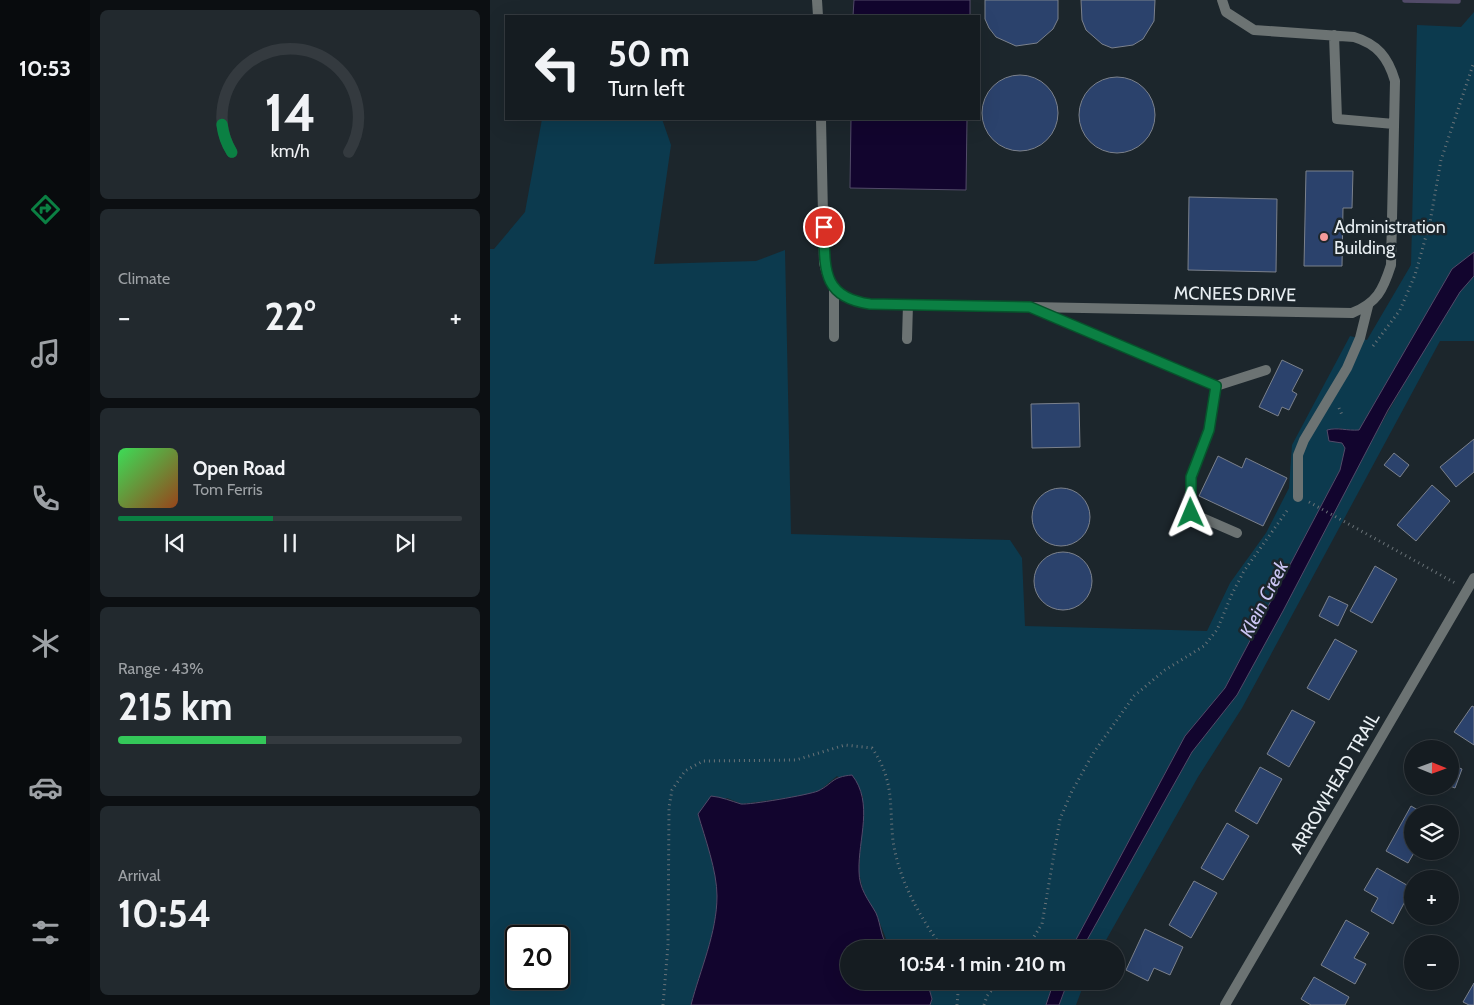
<!DOCTYPE html>
<meta charset="utf-8">
<style>
:root{--surface:#151c21;--page:#22292e;--text:#f1f3f6;--muted:#9da1a5;--line:#343a3f;--accent:#0b8043}
body{margin:0;font-family:Cabin,sans-serif;background:var(--page);color:var(--text);height:100vh;display:flex;flex-direction:column;font-size:19px;white-space:nowrap}
*{box-sizing:border-box;margin:0}
p{font-size:16px;color:var(--muted)}
.icon{flex:none;width:28px;height:28px;fill:none;stroke:currentColor;stroke-width:2;stroke-linecap:round;stroke-linejoin:round}
.map{position:relative;flex:1;overflow:hidden}
.details{display:flex;flex-direction:column;gap:10px;padding:10px;background:#0c0f12;width:400px}
.details>*{flex:none}
.hud{position:absolute;left:15px;top:15px;width:475px;height:105px;border-radius:0px;box-shadow:0 5px 20px #0002,0 0 0 1px var(--line);background:#151c21;color:var(--text);overflow:hidden}
.needle{width:32px;rotate:91deg}
.fabs{position:absolute;left:914px;top:740px;display:grid;gap:10px}
.fabs a{display:grid;place-items:center;width:55px;height:55px;border-radius:50%;background:var(--surface);box-shadow:0 5px 20px #0002,0 0 0 1px var(--line);font-size:25px}
.speed{position:absolute;left:15px;top:925px;display:flex;gap:10px;font-size:25px;font-weight:700;text-align:center}
.speed>*{display:grid;place-content:center;width:65px;height:65px;border-radius:50%;background:var(--surface);box-shadow:0 5px 20px #0002,0 0 0 1px var(--line);line-height:1}
.speed .limit{border:2px solid #111;border-radius:8px;background:#fff;color:#111}
.pin{position:absolute;display:grid;place-items:center;width:42px;height:42px;color:#fff;margin:-21px;border:2px solid #fff;border-radius:50%;box-shadow:0 1px 5px #0007}
.me{position:absolute;width:55px;margin:-28px;rotate:359deg;stroke-linejoin:round;filter:drop-shadow(0 0 4px #0008)}
.turn{display:flex;align-items:center;gap:18px;height:105px;padding:0 20px;font-size:22px}
.turn .icon{width:65px;height:65px;stroke-width:2.5}
.turn b{display:block;font-size:35px;line-height:42px}
.big{font-size:38px;font-weight:700;line-height:1.1}
.details .widget{flex:1;display:flex;flex-direction:column;justify-content:center;gap:8px;min-width:0;padding:0 18px;border-radius:8px;background:var(--page)}
.details .dial{align-items:center;gap:0}
.dial svg{height:130px;overflow:visible;fill:none;stroke:var(--line);stroke-width:7;stroke-linecap:round;text-anchor:middle}
.dial text{fill:var(--text);stroke:none}
.song{display:flex;align-items:center;gap:15px}
.cover{width:60px;height:60px;border-radius:8px;background:linear-gradient(135deg,hsl(130 70% 55%),hsl(20 70% 35%))}
.played{height:5px;border-radius:2px;background:linear-gradient(90deg,var(--accent) 45%,var(--line) 45%)}
.keys{display:flex;justify-content:space-around;direction:ltr}
.heat{display:flex;justify-content:space-between;align-items:center;font-size:28px;direction:ltr}
.charge{height:8px;border-radius:4px;background:linear-gradient(90deg,#34c759 43%,var(--line) 0)}
.trip{position:absolute;left:350px;top:940px;width:285px;height:50px;border-radius:25px;background:var(--surface);box-shadow:0 5px 20px #0002,0 0 0 1px var(--line);font-weight:700;line-height:50px;text-align:center}
main{display:flex;flex:1;min-height:0}
.menu{display:flex;flex-direction:column;width:90px;justify-content:space-around;align-items:center;background:#080b0d;color:var(--muted)}
.menu .icon{width:35px;height:35px}
.menu .active{color:var(--accent)}
.menu b{font-size:22px;color:var(--text)}
.map>svg:first-child{display:block}
.green{fill:#0c3a4e;fill-rule:evenodd}
.water{fill:#12052e;stroke:#524b69}
.lines{fill:none;stroke-linecap:round;stroke-linejoin:round}
.stream{stroke:#524b69;stroke-width:5.5}
.building{fill:#2b426c;stroke:#7b818c}
.path{stroke:#6a7378;stroke-width:3;stroke-dasharray:1 4;stroke-linecap:butt}
.service{stroke:#6c7373;stroke-width:10}
.minor{stroke:#6c7373;stroke-width:10}
.route-casing{stroke:#07532c;stroke-width:12}
.route{stroke:#0b8043;stroke-width:9}
.poi-dot{fill:#f59b9b;stroke:#1c262c;stroke-width:2}
.labels{text-anchor:middle;dominant-baseline:central;stroke-width:5;stroke-linejoin:round;paint-order:stroke}
.poi-label{font-size:18px;fill:#e9eff3;stroke:#1c262c;text-anchor:start}
.street-label{font-size:18px;fill:#e9eff3;stroke:#1c262c}
.water-label{font-size:19px;font-style:italic;fill:#ccc6f5;stroke:#1c262c}
</style>
<main>
<nav class="menu">
<b>10:53</b>
<svg class="icon active" aria-label="directions" viewBox="0 0 24 24"><path d="M12 3l9 9-9 9-9-9zM9 14v-3h6M13 9l2 2-2 2"/></svg>
<svg class="icon" aria-label="music" viewBox="0 0 24 24"><path d="M9 18V5l10-2v13"/><circle cx="6" cy="18" r="3"/><circle cx="16" cy="16" r="3"/></svg>
<svg class="icon" aria-label="phone" viewBox="0 0 24 24"><path d="M5 4h4l2 5-3 2q2 4 5 5l2-3 5 2v4C11 20 4 13 5 4z"/></svg>
<svg class="icon" aria-label="climate" viewBox="0 0 24 24"><path d="M12 3v18M4 7l16 10M4 17L20 7"/></svg>
<svg class="icon" aria-label="car" viewBox="0 0 24 24"><path d="M5 17H2v-5l4-1 3-4h7l3 4 3 1v5h-3M9 17h6M6 11h13"/><circle cx="7" cy="17" r="2"/><circle cx="17" cy="17" r="2"/></svg>
<svg class="icon" aria-label="filters" viewBox="0 0 24 24"><path d="M4 7h16M4 17h16"/><circle cx="9" cy="7" r="2"/><circle cx="15" cy="17" r="2"/></svg>
</nav>
<section class="details">
<div class="widget dial"><svg viewBox="0 0 100 80">
<path d="M14 69A42 42 0 1 1 86 69"/>
<path d="M14 69A42 42 0 0 1 8 52" stroke="#0b8043"/>
<text x="50" y="56" font-size="32" font-weight="700">14</text>
<text x="50" y="72" font-size="11">km/h</text>
</svg></div>
<div class="widget"><p>Climate</p>
<div class="heat"><a>−</a><b class="big">22°</b><a>+</a></div>
</div>
<div class="widget">
<div class="song"><i class="cover"></i><div><b>Open Road</b><p>Tom Ferris</p></div></div>
<div class="played"></div>
<div class="keys"><svg class="icon" aria-label="previous" viewBox="0 0 24 24"><path d="M18 5L8 12l10 7zM5 5v14"/></svg><svg class="icon" aria-label="pause" viewBox="0 0 24 24"><path d="M8 5v14M16 5v14"/></svg><svg class="icon" aria-label="next" viewBox="0 0 24 24"><path d="M6 5l10 7-10 7zM19 5v14"/></svg></div>
</div>
<div class="widget"><p>Range · 43%</p><b class="big">215 km</b><div class="charge"></div></div>
<div class="widget"><p>Arrival</p><b class="big">10:54</b></div>
</section>
<div class="map">
<svg width="984" height="1005" viewBox="0 0 984 1005">
<rect width="100%" height="100%" fill="#1c262c"/>
<path class="green" d="M984,12V341H950L752,708L708,777L611,949H592L702,752L747,695L829,542L862,475L925,365L933,320L869,430L858,431L849,428L845,441L852,443L855,448L850,470L735,688L695,736L581,949H400L386,913L375,898L369,873L373,796L347,776L329,791L316,795L252,804L237,798L208,814C215,838 227,871 227,896C227,933 210,970 201,1005H0V249H4L35,212L52,119H172L181,145L164,264L266,261L295,250L301,534L520,540L532,558L535,626L717,631L740,583L776,533L799,488L802,445L860,336L877,340L921,265L927,25L971,27ZM26,936H69V979H26Z
M437,981H564L556,1005H440L442,999Z
M578,981H595L586,1005H569Z"/>
<path class="water" d="M364,0H480V16H363Z
M361,119H477L476,190L360,188Z
M984,252V276L970,292L898,410L793,611L747,695L702,752L592,949H581L695,736L735,688L850,470L855,448L852,443L839,441L837,430C848,427 857,431 869,430L962,269Z
M362,775C384,803 368,839 369,871C369,889 378,899 386,913C391,924 391,941 400,949H359V981H437L442,999L440,1005H201C210,970 227,933 227,896C227,871 215,838 208,814L221,796C232,797 241,801 251,804C260,805 318,795 328,791C344,783 341,777 362,775Z
M564,981H578L569,1005H556Z"/>
<g class="lines">
<path class="stream" d="M915,0L968,1"/>
</g>
<path class="building" d="M495,0H568V19L563,29L547,43L526,46L506,37L499,28L495,19Z
M591,0H665L664,21L653,39L643,45L622,48L612,44L596,30L592,20Z
M492 113a38 38 0 1 1 76 0a38 38 0 1 1-76 0Z
M589 115a38 38 0 1 1 76 0a38 38 0 1 1-76 0Z
M816,171H863L862,208H853L852,266H814Z
M699,197L787,199L786,272L698,270Z
M792,360L813,370L802,391L807,394L799,410L792,407L788,416L769,407Z
M589,403L590,447L542,448L541,404Z
M984,439V472L966,487L950,467Z
M904,453L919,465L910,477L894,465Z
M728,456L752,468L756,458L797,478L773,526L709,496Z
M942,485L960,501L926,541L907,525Z
M542 517a29 29 0 1 1 58 0a29 29 0 1 1-58 0Z
M544 581a29 29 0 1 1 58 0a29 29 0 1 1-58 0Z
M885,566L907,579L882,623L860,611Z
M839,596L858,605L848,626L829,616Z
M845,639L867,651L839,700L817,688Z
M982,706L984,707V745L964,732Z
M802,710L825,722L799,767L777,754Z
M960,764L972,769L965,788L960,786Z
M770,767L792,779L767,824L745,811Z
M921,806L935,814H922V851H925L918,863L896,851Z
M737,823L759,836L733,880L711,868Z
M887,868L922,888L903,924L881,911L888,898L874,890Z
M704,881L727,893L701,938L679,925Z
M856,920L879,933L864,958L876,964L865,984L831,965Z
M655,929L693,947L680,975L664,968L658,981L636,970Z
M824,977L859,997L855,1005H821L811,999Z
M984,983V1005H979L973,1002Z"/>
<g class="lines">
<path class="path" d="M883,346L910,310L925,275L940,222L951,160L984,62
M849,408L852,415
M819,502L965,583
M536,949L552,924L570,819L582,791L604,752L644,696L675,670L714,646L727,630L742,594L754,571L799,508
M173,1005L178,945L179,807L182,790L195,771L213,761L306,760L355,745L382,748C405,782 399,804 403,841C409,881 430,917 453,949
M467,1005L469,981
M494,1005L497,996L509,981"/>
<path class="service" d="M327,0L328,16
M844,35L847,119L904,124
M331,119L334,263C340,291 352,300 380,304L862,313C887,303 893,290 901,265L905,81C898,57 887,44 864,37L764,30L736,12L732,0
M344,289V337
M545,309L726,386
M417,339L418,304
M808,497V455L814,440L857,368L870,338L878,306
M747,533L701,513V477L719,430L726,386L776,370"/>
<path class="minor" d="M735,1005L984,578"/>
</g>
<g class="lines">
<defs>
<path id="route" d="M334,227C335,268 331,297 380,304L540,307L726,386L719,430L701,477V513"/>
</defs>
<use href="#route" class="route-casing"/>
<use href="#route" class="route"/>
</g>
<circle class="poi-dot" cx="834" cy="237" r="5"/>
<g class="labels">
<g class="poi-label">
<text x="844" y="227">Administration<tspan x="844" dy="21">Building</tspan></text>
</g>
<g class="street-label">
<text transform="translate(745 294) rotate(1)">MCNEES DRIVE</text>
<text transform="translate(845 783) rotate(-60)">ARROWHEAD TRAIL</text>
</g>
<g class="water-label">
<text transform="translate(774 599) rotate(-63)">Klein Creek</text>
</g>
</g>
</svg>
<div class="fabs">
<a><svg class="needle" viewBox="-14 -14 28 28"><path d="M0-13l5 13h-10z" fill="#e53935"/><path d="M0 13l5-13h-10z" fill="#9da1a5"/></svg></a>
<a><svg class="icon" aria-label="layers" viewBox="0 0 24 24"><path d="M12 4l9 5-9 5-9-5zM3 14l9 5 9-5"/></svg></a>
<a>+</a>
<a>−</a>
</div>
<div class="speed"><div class="limit">20</div></div>
<div class="pin" style="left:334px;top:227px;background:#d93025"><svg class="icon" aria-label="arrive" viewBox="0 0 24 24"><path d="M6 21V4h12l-3 4 3 4H6"/></svg></div>
<svg class="me" style="left:701px;top:513px" viewBox="-20 -20 40 40"><path d="M0-17L14 15 0 8-14 15z" fill="#0b8043" stroke="#fff" stroke-width="4"/></svg>
<div class="trip">10:54 · 1 min · 210 m</div>
<div class="hud">
<div class="turn"><svg class="icon" aria-label="left" viewBox="0 0 24 24"><path d="M17 20v-9H6M10 6l-5 5 5 5"/></svg><div><b>50 m</b>Turn left</div></div>
</div>
</div>
</main>
